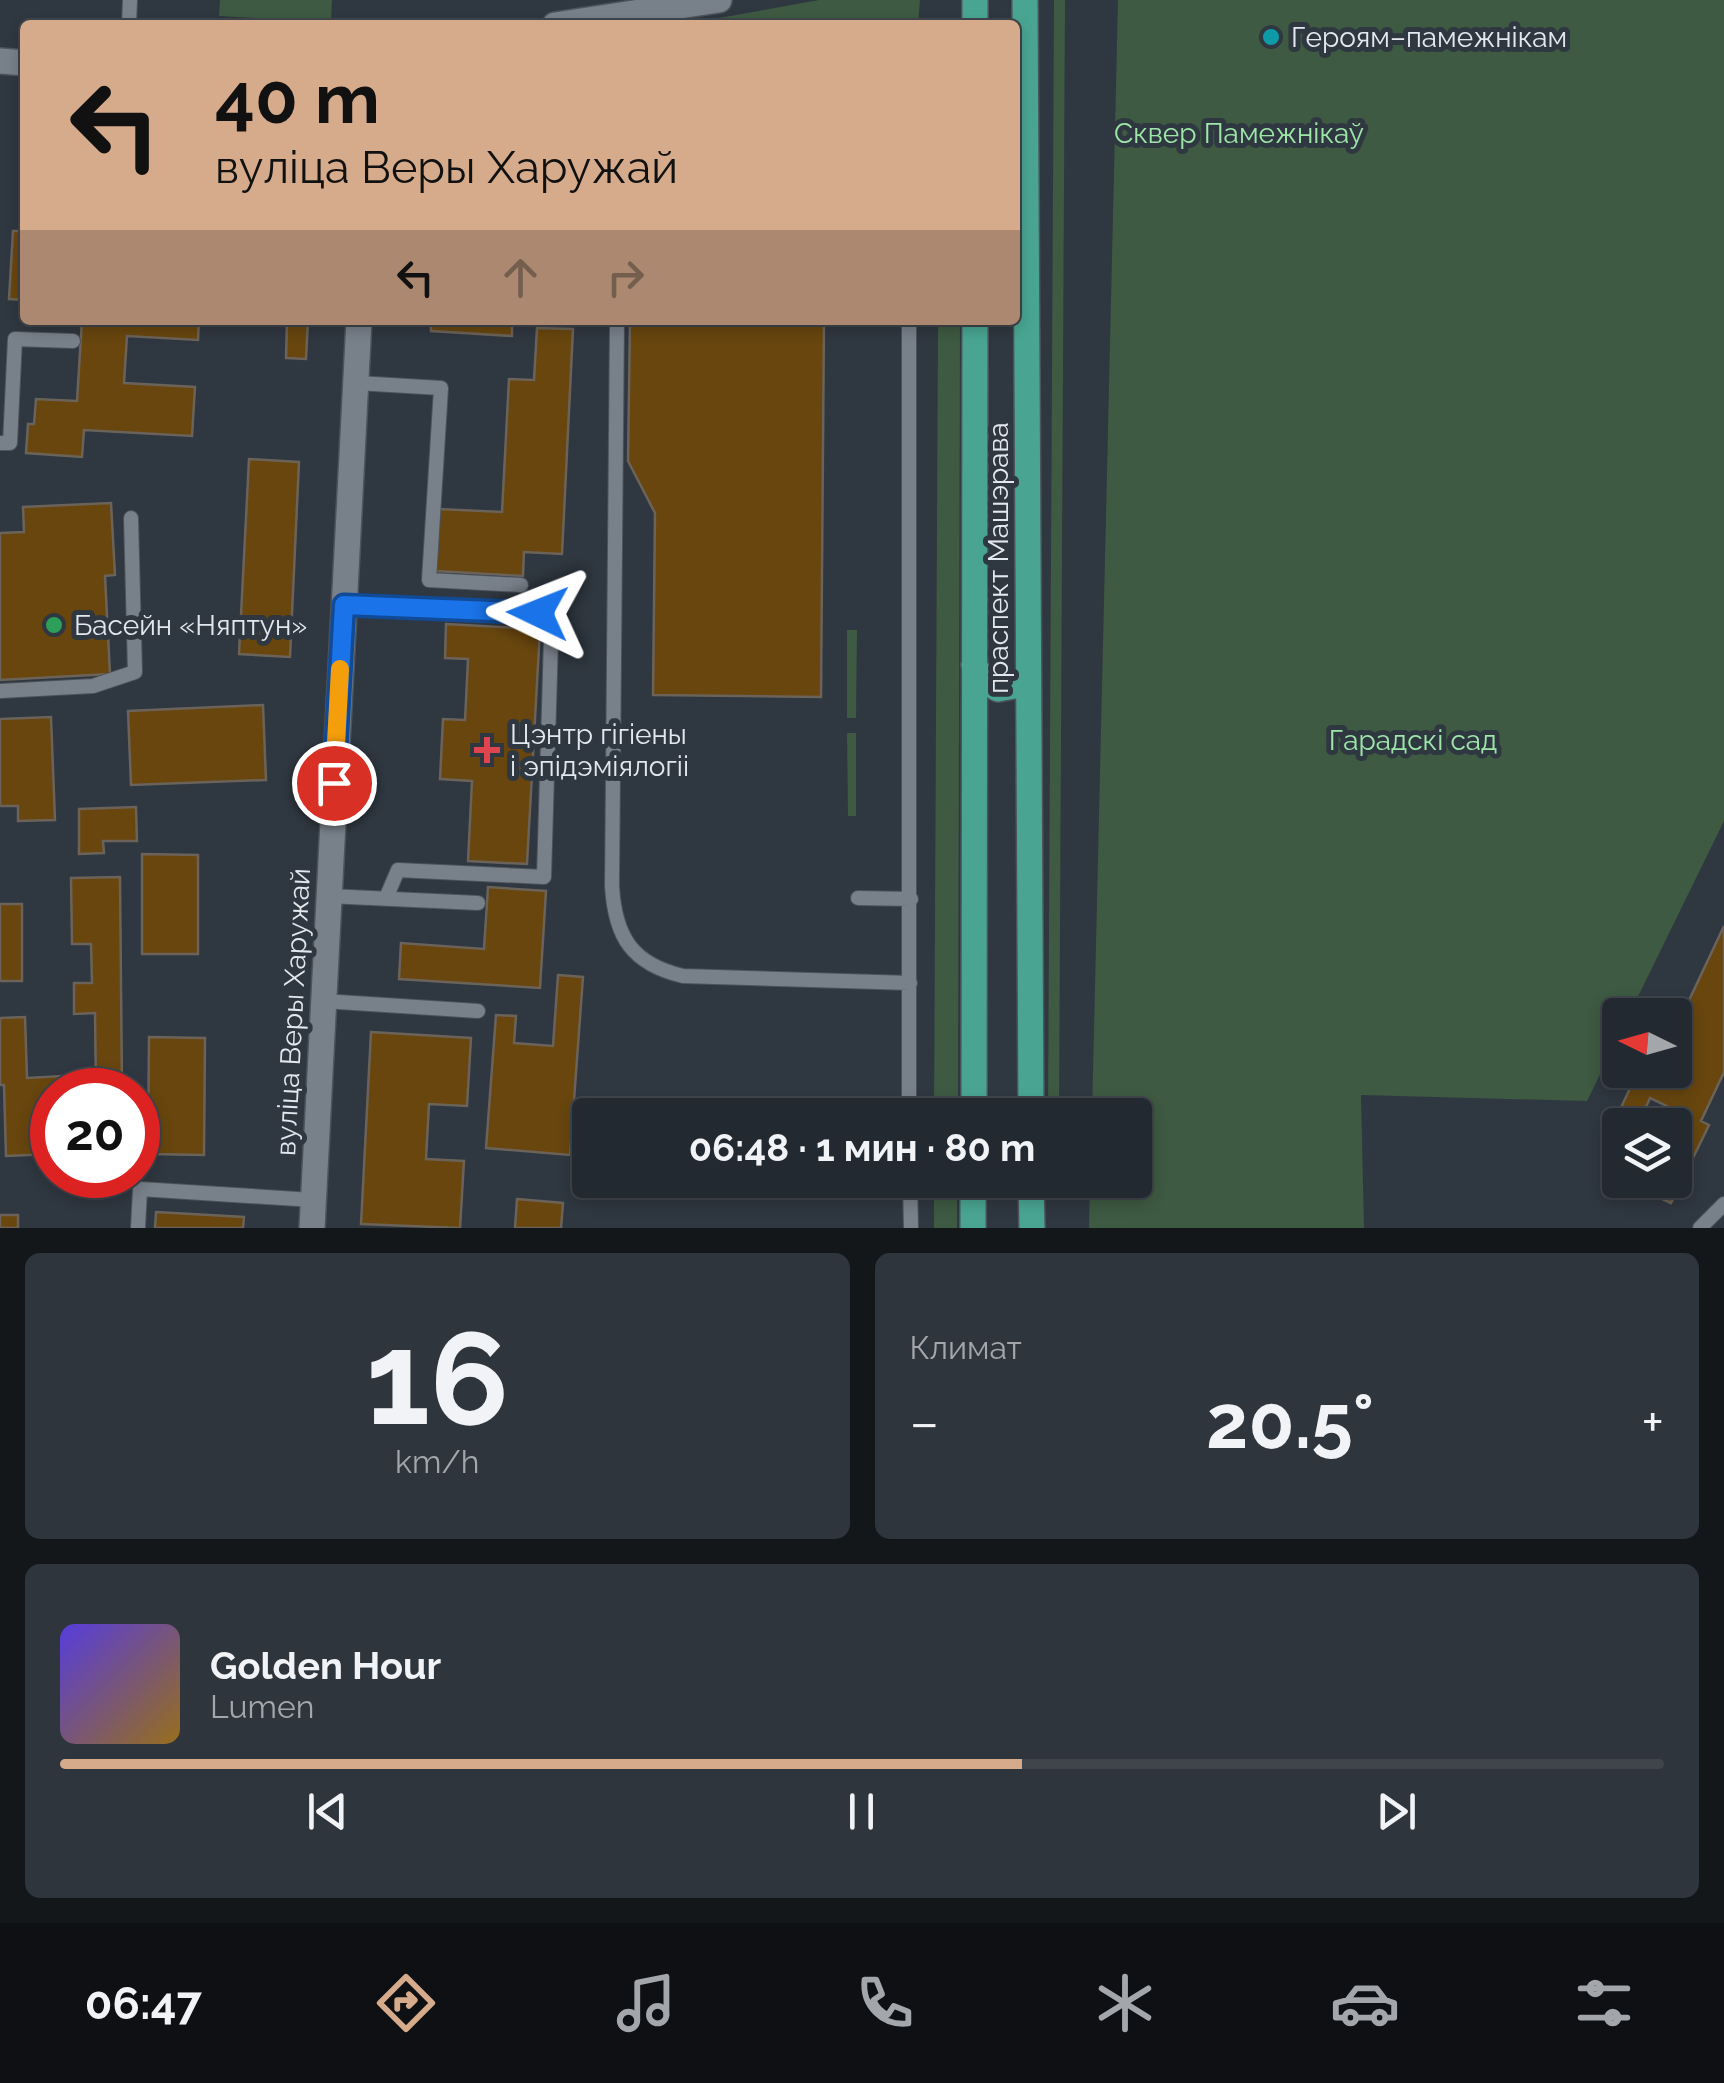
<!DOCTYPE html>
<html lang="ru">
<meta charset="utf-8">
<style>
:root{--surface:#232930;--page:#2f353c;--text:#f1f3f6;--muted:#a3a6ab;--line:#40454c;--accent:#d6ab8b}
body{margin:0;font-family:Raleway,sans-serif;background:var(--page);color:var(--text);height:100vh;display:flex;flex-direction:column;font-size:38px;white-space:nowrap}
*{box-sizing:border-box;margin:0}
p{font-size:32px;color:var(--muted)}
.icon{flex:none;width:55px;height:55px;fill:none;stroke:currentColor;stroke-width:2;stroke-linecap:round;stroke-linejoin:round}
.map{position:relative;height:1228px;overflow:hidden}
.sheet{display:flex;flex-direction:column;gap:25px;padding:25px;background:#13171a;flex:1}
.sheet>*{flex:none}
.hud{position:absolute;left:20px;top:20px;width:1000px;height:305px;border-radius:10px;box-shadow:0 5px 15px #0003,0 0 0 2px var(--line);background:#d6ab8b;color:#111;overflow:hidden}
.needle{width:65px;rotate:275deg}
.buttons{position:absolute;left:1602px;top:998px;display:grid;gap:20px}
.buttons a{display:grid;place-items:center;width:90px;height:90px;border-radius:10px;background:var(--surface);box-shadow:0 5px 15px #0003,0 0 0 2px var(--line);font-size:50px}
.speed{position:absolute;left:30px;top:1068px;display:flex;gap:20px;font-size:50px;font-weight:700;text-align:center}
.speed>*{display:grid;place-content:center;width:130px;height:130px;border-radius:50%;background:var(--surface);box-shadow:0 5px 15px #0003,0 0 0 2px var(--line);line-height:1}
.speed .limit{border:15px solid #d22;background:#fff;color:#111}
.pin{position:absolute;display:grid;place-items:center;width:85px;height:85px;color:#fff;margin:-42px;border:5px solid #fff;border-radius:50%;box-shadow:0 2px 10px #0007}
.me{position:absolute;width:110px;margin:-55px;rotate:272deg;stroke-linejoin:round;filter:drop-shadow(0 0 8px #0008)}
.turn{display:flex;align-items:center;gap:35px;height:210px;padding:0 30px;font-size:45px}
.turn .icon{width:130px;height:130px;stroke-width:2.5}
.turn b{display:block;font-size:70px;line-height:85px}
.lanes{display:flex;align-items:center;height:95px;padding:0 30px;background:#0003;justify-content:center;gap:50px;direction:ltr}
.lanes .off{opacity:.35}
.big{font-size:75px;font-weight:700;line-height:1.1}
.sheet .tile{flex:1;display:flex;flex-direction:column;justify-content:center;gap:15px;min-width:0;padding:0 35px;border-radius:15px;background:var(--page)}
.sheet .dial{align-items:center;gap:0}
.dial b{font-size:130px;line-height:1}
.song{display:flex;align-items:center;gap:30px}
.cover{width:120px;height:120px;border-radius:15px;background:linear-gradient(135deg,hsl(250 70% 55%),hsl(40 70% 35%))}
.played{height:10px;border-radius:5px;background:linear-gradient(90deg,var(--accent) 60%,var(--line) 60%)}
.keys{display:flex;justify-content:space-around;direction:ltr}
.heat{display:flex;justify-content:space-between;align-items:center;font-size:55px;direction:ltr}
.sheet .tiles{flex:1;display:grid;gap:25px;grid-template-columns:1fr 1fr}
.tile:last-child{grid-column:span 2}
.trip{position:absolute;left:572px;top:1098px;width:580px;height:100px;border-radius:10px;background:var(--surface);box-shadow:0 5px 15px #0003,0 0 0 2px var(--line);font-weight:700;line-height:100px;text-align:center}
.tab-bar{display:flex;height:160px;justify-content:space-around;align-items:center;background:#0e1013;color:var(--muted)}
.tab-bar .icon{width:70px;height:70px}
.tab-bar .active{color:var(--accent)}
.tab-bar b{font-size:45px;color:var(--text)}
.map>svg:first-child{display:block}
.green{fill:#3e5a42}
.building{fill:#68460e;stroke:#6b6359;stroke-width:2.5}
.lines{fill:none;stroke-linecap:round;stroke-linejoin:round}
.lane-casing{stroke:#4c535a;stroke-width:16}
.street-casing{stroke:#4c535a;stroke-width:28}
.primary-casing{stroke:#4c535a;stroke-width:28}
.lane{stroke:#78808a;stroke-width:14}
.street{stroke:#78808a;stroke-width:25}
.primary{stroke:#49a592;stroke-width:25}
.route-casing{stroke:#114b97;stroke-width:25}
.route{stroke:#1a73e8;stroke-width:18}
.slow{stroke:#f59e0b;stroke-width:18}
.culture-dot{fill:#0f9aa8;stroke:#2f3740;stroke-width:4}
.leisure-dot{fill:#2e9e5b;stroke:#2f3740;stroke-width:4}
.health-dot{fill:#e0444e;stroke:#2f3740;stroke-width:4}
.labels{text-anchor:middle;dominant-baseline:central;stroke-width:10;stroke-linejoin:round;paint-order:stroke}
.poi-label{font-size:28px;fill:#e3e8ee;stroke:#2f3740;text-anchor:start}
.park-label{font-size:28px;fill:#9de6a8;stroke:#2f3740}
.street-label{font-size:28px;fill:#e3e8ee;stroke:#2f3740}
</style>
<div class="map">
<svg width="1724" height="1228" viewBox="0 0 1724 1228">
<rect width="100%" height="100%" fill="#2f3740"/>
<path class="green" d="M220,0H332L331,22L219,16Z
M819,0H920L918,25H680Z
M1054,0H1065L1059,1115H1048Z
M1118,0H1724V821L1629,1015H1620V1034L1587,1101L1361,1095L1364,1228H1089L1090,1180H1135V1115H1092Z
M938,320H960L958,1115H934Z
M847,630H857L856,718H847Z
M847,733H856V816H848Z
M934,1180H957V1228H934Z"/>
<path class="building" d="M13,231H25V300L9,299Z
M82,320H199L198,340L127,336L124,383L195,387L192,436L84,430L82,457L26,453L28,424H34L36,399L77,401Z
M287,320H308L306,359L286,358Z
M431,320H512V336L431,331Z
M630,320H824L821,697L653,695L655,513L628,461Z
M537,328L573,329L562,554L524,552L523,576L436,571L439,509L502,512L509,379L534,380Z
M249,459L299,462L290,657L239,654Z
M111,503L115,575L105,576L110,674L0,680V533L24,532L23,507Z
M446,624L540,629L527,864L468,861L472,781L440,779L443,719L465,720L468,659L445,658Z
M263,705L266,780L131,785L128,711Z
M51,717L55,820L18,821V806H0V719Z
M136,807L137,841H103L104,853L79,854V809Z
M142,854L198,855V954H142Z
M120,877L122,1090H96L95,1013L74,1014V983H92L91,944H72L71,878Z
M488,887L546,891L540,988L399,979L401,943L484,949Z
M0,904H22V981H0Z
M1724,926V1072L1701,1121L1709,1125L1671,1203L1630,1184L1632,1180H1675V1125H1658L1667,1106L1650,1098L1638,1125H1620L1619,1149L1605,1142L1632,1084L1623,1079L1627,1070H1675V1030Z
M558,975L583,977L570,1155L486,1148L496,1015L516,1016L514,1043L553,1046Z
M25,1017L27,1078L62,1076V1090H52V1154L6,1156L4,1085H0V1018Z
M371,1032L471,1038L467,1106L429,1104L426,1159L464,1161L460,1228L361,1224Z
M149,1037L205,1038L204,1155L148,1154Z
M517,1199L563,1203L561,1228H515Z
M156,1212L244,1217L243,1228H155Z
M0,1215H18V1228H0Z"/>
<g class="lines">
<defs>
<path id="lane" d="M129,25L130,0
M617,320L612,886C615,937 632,964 683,976L910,983
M909,320V1115
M357,383L441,388L429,580L521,585
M0,443H10L15,339L73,341
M344,605L538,613L551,639L544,877L398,870L386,898
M0,691L93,686L135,672L131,518
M328,896L478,903
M858,898L911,899
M323,1001L478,1011
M910,1180L911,1228
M138,1228L140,1189L313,1200
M1700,1228L1724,1204"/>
<path id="street" d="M555,25L719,0
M0,61L25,63
M312,1228L359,320"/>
<path id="primary" d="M1025,0L1031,1115
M975,25V0
M974,665L983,680L998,689L1020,685L1028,676
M974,1115L975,320
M1031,1180L1032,1228
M973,1228V1180"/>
</defs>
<use href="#lane" class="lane-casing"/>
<use href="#street" class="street-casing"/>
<use href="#primary" class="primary-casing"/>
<use href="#lane" class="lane"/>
<use href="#street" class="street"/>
<use href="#primary" class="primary"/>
</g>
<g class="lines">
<defs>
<path id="route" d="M334,783L344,605L538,613"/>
</defs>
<use href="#route" class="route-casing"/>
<use href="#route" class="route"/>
<path class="slow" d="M336,743L340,669"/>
</g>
<circle class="culture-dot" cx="1271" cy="37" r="10"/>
<circle class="leisure-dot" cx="54" cy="625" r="10"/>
<path class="health-dot" d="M482 735h10v10h10v10h-10v10h-10v-10h-10v-10h10z"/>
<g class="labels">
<g class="poi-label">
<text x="1291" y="37">Героям–памежнікам</text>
<text x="74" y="625">Басейн «Няптун»</text>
<text x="510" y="734">Цэнтр гігіены<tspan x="510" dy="32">і эпідэміялогіі</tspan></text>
</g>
<g class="park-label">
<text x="1239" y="133">Сквер Памежнікаў</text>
<text x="1413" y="740">Гарадскі сад</text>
</g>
<g class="street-label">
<text transform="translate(998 558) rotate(-90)">праспект Машэрава</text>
<text transform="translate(293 1012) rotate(-87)">вуліца Веры Харужай</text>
</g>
</g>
</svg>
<div class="buttons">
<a><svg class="needle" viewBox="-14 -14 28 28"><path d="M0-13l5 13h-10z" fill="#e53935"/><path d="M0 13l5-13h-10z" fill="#a3a6ab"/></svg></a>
<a><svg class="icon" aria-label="layers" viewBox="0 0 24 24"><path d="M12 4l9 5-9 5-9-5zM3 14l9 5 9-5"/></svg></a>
</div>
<div class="speed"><div class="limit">20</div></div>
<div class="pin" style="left:334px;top:783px;background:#d93025"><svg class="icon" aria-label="arrive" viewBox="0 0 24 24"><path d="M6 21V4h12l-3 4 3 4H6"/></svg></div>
<svg class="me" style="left:538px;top:613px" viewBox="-20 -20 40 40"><path d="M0-17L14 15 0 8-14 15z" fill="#1a73e8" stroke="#fff" stroke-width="4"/></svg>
<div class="trip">06:48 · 1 мин · 80 m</div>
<div class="hud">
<div class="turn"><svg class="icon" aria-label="left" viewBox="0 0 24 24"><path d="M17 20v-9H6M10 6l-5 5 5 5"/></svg><div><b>40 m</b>вуліца Веры Харужай</div></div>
<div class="lanes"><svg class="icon" aria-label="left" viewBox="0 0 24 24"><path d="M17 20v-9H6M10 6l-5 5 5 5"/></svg><svg class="icon off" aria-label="ahead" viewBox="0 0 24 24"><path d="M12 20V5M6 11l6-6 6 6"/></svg><svg class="icon off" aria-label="right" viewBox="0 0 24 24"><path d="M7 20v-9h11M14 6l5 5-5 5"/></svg></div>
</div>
</div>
<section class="sheet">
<div class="tiles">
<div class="tile dial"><b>16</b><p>km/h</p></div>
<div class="tile"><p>Климат</p>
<div class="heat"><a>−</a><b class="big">20.5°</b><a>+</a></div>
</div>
<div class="tile">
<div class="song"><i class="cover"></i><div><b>Golden Hour</b><p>Lumen</p></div></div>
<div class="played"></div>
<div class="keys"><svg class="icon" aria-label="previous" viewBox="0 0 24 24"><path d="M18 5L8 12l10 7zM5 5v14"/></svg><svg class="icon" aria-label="pause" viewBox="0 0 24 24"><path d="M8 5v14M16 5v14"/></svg><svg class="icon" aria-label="next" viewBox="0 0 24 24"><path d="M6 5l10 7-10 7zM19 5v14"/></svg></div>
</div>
</div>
</section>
<nav class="tab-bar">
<b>06:47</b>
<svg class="icon active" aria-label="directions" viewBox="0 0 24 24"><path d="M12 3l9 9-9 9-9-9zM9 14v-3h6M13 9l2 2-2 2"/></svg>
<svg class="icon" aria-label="music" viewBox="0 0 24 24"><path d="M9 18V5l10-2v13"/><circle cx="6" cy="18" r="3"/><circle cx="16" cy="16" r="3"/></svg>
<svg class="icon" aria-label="phone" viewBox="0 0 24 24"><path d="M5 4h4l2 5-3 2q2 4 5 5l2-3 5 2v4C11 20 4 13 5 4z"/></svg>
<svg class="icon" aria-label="climate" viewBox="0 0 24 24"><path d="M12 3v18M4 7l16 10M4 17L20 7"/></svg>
<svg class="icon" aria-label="car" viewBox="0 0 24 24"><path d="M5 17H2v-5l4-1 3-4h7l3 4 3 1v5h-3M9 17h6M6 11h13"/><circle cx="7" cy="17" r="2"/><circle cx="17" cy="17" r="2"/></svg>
<svg class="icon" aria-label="filters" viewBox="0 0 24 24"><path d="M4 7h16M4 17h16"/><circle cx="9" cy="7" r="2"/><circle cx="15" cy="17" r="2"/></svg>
</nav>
